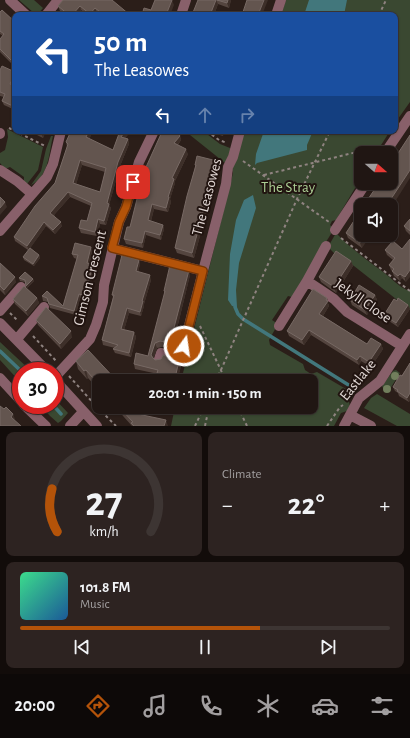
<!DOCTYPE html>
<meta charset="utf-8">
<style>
:root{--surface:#201613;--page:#2d2321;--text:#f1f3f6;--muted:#a29fa0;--line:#3d3533;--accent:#b45309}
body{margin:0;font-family:"Alegreya Sans",sans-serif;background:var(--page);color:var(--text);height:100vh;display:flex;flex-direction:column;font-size:15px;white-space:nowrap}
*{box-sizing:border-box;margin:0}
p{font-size:13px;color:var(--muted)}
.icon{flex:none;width:22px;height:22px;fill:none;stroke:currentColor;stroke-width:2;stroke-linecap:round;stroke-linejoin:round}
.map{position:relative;height:426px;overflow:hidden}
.drawer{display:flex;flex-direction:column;gap:6px;padding:6px;background:#120c0a;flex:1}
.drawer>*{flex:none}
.hud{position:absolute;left:12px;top:12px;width:386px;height:122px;border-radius:8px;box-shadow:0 1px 3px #0004,0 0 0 1px var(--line);background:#1a4fa0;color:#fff;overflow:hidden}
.needle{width:26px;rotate:110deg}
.buttons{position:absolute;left:354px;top:146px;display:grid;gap:8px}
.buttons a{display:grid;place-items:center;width:44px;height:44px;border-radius:8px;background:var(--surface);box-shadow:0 1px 3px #0004,0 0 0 1px var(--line);font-size:20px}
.speed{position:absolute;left:12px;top:362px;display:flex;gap:8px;font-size:20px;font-weight:700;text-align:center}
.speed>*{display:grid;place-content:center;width:52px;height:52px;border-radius:50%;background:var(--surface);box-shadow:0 1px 3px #0004,0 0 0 1px var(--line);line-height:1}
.speed .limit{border:6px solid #d22;background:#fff;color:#111}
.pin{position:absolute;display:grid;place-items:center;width:34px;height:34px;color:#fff;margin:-17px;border-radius:8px;box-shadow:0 2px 6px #0006}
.me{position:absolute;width:44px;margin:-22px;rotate:14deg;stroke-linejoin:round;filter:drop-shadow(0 0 3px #0008)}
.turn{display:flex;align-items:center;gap:14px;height:84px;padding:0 16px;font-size:18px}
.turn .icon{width:52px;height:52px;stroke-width:2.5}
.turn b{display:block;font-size:28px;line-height:34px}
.lanes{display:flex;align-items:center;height:38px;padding:0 16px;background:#0003;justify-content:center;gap:20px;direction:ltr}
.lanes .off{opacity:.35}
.big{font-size:30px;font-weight:600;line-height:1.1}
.drawer .tile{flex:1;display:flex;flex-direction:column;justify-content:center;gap:6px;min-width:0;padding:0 14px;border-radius:8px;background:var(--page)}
.drawer .dial{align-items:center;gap:0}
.dial svg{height:104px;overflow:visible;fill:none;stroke:var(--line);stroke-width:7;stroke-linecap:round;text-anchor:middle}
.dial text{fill:var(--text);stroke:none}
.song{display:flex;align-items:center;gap:12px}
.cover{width:48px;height:48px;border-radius:6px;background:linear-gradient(135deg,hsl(150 70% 55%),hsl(210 70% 35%))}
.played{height:4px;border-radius:2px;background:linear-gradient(90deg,var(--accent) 65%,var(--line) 65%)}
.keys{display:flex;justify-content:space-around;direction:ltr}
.heat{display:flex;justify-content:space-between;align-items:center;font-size:22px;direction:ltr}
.drawer .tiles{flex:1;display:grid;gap:6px;grid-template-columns:1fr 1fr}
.tile:last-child{grid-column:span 2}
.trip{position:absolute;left:92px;top:374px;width:226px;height:40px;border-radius:8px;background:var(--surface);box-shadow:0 1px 3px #0004,0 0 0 1px var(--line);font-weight:600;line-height:40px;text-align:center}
.menu{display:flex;height:64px;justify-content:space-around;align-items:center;background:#0d0908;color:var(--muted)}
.menu .icon{width:28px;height:28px}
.menu .on{color:var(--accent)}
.menu b{font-size:18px;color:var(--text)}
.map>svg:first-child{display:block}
.green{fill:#3a4831}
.water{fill:#42777c}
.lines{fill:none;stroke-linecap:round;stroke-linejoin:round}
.stream{stroke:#42777c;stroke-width:3.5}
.path{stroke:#8f8380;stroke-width:2;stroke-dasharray:3 3;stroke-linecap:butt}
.minor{stroke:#88606a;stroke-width:10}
.tree{fill:#717e5c}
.wall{fill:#54453f;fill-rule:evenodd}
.shaded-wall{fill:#3d2f29}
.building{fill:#63554f;stroke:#776964;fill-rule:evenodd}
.route-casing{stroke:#753606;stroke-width:10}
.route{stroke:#b45309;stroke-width:7}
.labels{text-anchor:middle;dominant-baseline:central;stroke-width:4;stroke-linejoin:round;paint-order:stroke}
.park-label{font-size:15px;fill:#abcd93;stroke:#211410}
.street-label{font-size:15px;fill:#e2d8d5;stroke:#211410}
</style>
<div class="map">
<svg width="410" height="426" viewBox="0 0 410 426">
<rect width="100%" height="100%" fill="#2b1e19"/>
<path class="green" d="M19,0H34L43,8L38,14L34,13Z
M286,0H410V102L395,123V15H281Z
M7,129L43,147L38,170L27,184L24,182V177L10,167L5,169L0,163V153L5,150L8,137Z
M185,131H203L220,144L230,148L231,152L225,163Z
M244,131H390L376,153H361V178L336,220L332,221L330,225L334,229L292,297L288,296L272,320L278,324L269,340L270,345L303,364L305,370L311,374L317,372L346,389L350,406L347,411L341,413L334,426H171L175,407H311V381H181L233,173L232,170Z
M51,136H53C49,152 49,177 31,185L41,171L46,149Z
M336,233C351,249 370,262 387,275C394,281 402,289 410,291V310L354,266L335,254L328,247Z
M0,342L31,371H21V383L0,360Z
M396,370L400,373L388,392L384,390L382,386L393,371Z
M377,394L410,414V426H397L364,408L371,398Z
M55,399L68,413L61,421L58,423L50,416L40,405H55Z"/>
<path class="water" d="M309,0H347L344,15H304Z
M264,131H313L307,145V150L257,163L255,165L256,154Z
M253,195L256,208L239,263L236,290L237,307L232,306L228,300L230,254L236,220L244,200Z"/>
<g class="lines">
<path class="stream" d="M235,307L238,314L243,319L355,389
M0,351L21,371
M53,405L61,414"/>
<path class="path" d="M379,15L386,0
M9,128L45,146
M207,131L219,140L227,143
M243,161L329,222
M264,175L377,147
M341,238L410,291
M10,313L18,321
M200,326L226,381
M33,336L57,362
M69,376L96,406L116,426
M216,381L297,199L330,131
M238,407L247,426
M195,426L204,407
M205,426L209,407
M327,426L340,407L343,405"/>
<path class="minor" d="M10,0L26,15
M46,15L58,0
M181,15L186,0
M276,15L281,0
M0,133V134
M385,153L410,116
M0,170L17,181L32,194
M335,230L366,183
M0,231L47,177L53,164L61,131
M112,248L203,271L181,357L161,353L159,359
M203,271L226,184L228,167L233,157L240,131
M307,281L326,246
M0,311L21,287
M0,323L47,371
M279,326L307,281L334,299L347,312L402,346
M17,339L44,307
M55,377L90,339L96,325L103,302L104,285L119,222L126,207L139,162L154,131
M0,378L21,401
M55,380L97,426
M24,405L46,426
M350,415L371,426
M70,426L83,412
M344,426L359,398L380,381L410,334"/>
</g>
<g class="tree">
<circle cx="395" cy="376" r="4"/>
<circle cx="387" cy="389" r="4"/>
</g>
<path class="wall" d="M63,0L130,15H99L97,13L95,15H87L81,10L78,15H65L60,11L58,6Z
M198,0H231L229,8L218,4L214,15H192Z
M0,12L15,22V67L0,52V39L3,36L0,34Z
M0,70L15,72V82L14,85L15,86V110L4,105L2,101L4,97L0,96Z
M29,131H46L43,138Z
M71,131H93L89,139L113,150L120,131H131L125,138L128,139L129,144L120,166L109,205L111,208L106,225L100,224L97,236L81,233L79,228L87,221L91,206L70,197L54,215L62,226L55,234L46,226L30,248L39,255L40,258L34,266L24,260L23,257L28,250L15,241L14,237L55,183L67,147L66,142ZM82,165L105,172L100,192L76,184Z
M163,131H181L182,133L180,136L181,140L178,145L188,154L175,181V183L170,199L171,202L168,212L154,209L151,221L163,225L164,229L161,240L146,235L143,248L126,244L124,239L130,227L139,194L138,191Z
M212,131H224L223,136L213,133Z
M195,165L219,166L194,258L177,253L175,248L195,167Z
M361,210L362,248L348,238L346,233Z
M410,219V235L406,231L404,226Z
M393,241L406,282L402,278L400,281L394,276L392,271L391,270L389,265L393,260L387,255L385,250Z
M93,252L90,263L94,269L87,300L80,298L76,315L50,308L48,302L43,301L42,296L47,291L63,306L77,259L74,258L72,254Z
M139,260L140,264L138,272L151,280L144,304V306L141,316L129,313L124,330L134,332L136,337L131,357L115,353L113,349L115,348L103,345L102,340L113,297L112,295Z
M351,261L353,266L336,293L321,282L319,277Z
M0,263L16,282L5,295L0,290Z
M190,275L172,349L162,347L157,348L153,359L155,360L179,361L181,366L177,381H170L159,378L158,374L135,369L134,364L148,356L165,294L164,291Z
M19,278L33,279L34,281L27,288L25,282L20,281Z
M375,295L377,300L367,315L352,305L350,300Z
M37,298L39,303L28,316L15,304L13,299Z
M397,301L408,305L410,309L398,327L386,319L384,315Z
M329,304V306L323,316L367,344H381L383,349L371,367L361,361L359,365L311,335L304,345L289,336L287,331Z
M36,320L72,337L61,349L38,325Z
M76,361L99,381V390L88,378L87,379L78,369Z
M410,363V400L409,402L399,396L398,393L395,391L393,387L404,372Z
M115,407H140L143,415L168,426H132Z"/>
<path class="shaded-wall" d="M172,0L174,5L170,15H166Z
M216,0L218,4L214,15H210Z
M228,0H231L229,8L227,3Z
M264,0H268L262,15H258Z
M80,6L81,10L78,15H72Z
M95,8L97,13L95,15H90V14Z
M15,24V30L12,27Z
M15,74V82L12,88L10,84Z
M42,131H46L43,138L41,133Z
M89,131H93L88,142L86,137Z
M125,131H131L123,141L121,137Z
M178,131H181L182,133L178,138L177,133Z
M221,131H224L223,136Z
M180,136L181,140L176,147L174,143Z
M128,139L129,144L120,166L109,205L111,208L106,225L104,221L107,203L118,162Z
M186,149L188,154L175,181V183L170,199L171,202L168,212L166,208L168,197L172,178Z
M80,160L82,165L75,188L73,183Z
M217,161L219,166L194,258L192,253Z
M410,170V178L391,208V205H387Z
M68,192L70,197L52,217L50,213Z
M5,202L7,207L0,215V208Z
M152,204L154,209L150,225L148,220Z
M98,219L100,224L97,236L95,232Z
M44,222L46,226L29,250L27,246Z
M61,222L62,226L55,234L53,230Z
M163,225L164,229L161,240L160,235Z
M145,231L146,235L143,248L142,243Z
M365,235H371L362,248L360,243Z
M91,247L93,252L89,267L87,263Z
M39,255L40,258L34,266L33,264Z
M139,260L140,264L137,276L136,271Z
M351,261L353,266L336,293L334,287Z
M93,264L94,269L87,300L85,296Z
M189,270L190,275L172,349L170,343Z
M410,270V277L406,282L405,277Z
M400,274L402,278L400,281L398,276Z
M150,275L151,280L144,304V306L141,316L140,312L142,301Z
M15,277L16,282L5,295L4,290Z
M33,279L34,281L27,288L26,286Z
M79,294L80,298L76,315L74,311Z
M375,295L377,300L367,315L365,310Z
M37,298L39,303L28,316L26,311Z
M327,298L329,306L321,319L319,314Z
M408,305L410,309L398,327L396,323Z
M127,308L129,313L123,334L121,329Z
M309,330L311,335L304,345L302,340Z
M71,331L72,337L61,349L60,344Z
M134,332L136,337L131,357L129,353Z
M155,343L157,348L153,360L151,355Z
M381,344L383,349L371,367L369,362Z
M360,356L361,361L359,365L357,360Z
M179,361L181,366L177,381H176L175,378Z
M86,370L88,378L87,379L84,371Z
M410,393V400L409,402L407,398Z
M139,407L143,415L133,413Z
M13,414L15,419L13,422L11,417Z
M166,420L168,426H164Z"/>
<path class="building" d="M63,0H112L130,15H104L95,8L90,14L80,6L72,15H69L58,6Z
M155,0H172L166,15H142L144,8L151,10Z
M198,0H216L210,15H192Z
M217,0H228L227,3Z
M247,0H264L258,15H242Z
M2,10L15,22V24L12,27L15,29V64L0,49V39L4,34L0,31V12Z
M2,66L15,72V74L10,84L15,86V107L2,101L5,94L0,92V70Z
M37,131H42L41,133Z
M71,131H89L86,137L113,150L120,131H125L121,137L128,139L118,162L107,203L109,204L104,221L98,219L95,232L79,228L81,220L87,221L92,203L68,192L50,213L61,222L53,230L44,222L27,246L14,237L35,206L55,183L68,144L66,142ZM80,160L106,168L100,192L73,183Z
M163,131H178L177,133L180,136L174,143L186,149L172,178L174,179L168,197H169L166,208L152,204L148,220L163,225L160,235L145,231L142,243L124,239L127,227H130L139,191H138L142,176L161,134Z
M410,135V170L387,205H364L379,183H391V164Z
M197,156L217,161L192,253L175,248L187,196L196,165H195Z
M0,197L5,202L0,208Z
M361,210V235H365L360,243L346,233Z
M410,219V231L404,226Z
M410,239V270L405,277L400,274L398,276L392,271L394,269L389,265L395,258L385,250L393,241L402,249Z
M75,243L91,247L87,263L93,264L85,296L79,294L74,311L49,304L47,298L42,296L47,291L63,306L78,255L72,254Z
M30,248L39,255L33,264L23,257Z
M336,251L351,261L334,287L319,277Z
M122,255L139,260L136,271L150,275L142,301H143L140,312L127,308L121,329L134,332L129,353L113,349L118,345L102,340L114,295H112Z
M0,263L15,277L4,290L0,286Z
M170,265L189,270L170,343L160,341L155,343L151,355L153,358L155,360L161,359L163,355L179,361L175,378L157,373L158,370L134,364L136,353L148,356L165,291H164Z
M25,272L33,279L26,286L25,280L19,278Z
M359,285L375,295L365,310L350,300Z
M24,286L37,298L26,311L13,299Z
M313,289L327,298L326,300L328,301L319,314L367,344L371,338L381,344L369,362L360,356L357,360L309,330L302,340L287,331Z
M398,298L408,305L396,323L384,315L394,299L397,301Z
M46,307L71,331L60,344L36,320Z
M88,350L117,381H99V385L86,370L84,371L76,361Z
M410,363V393L407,398L397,391L398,390L393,387L400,375L402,376Z
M0,406L4,409L6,407L13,414L11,417L21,426H0Z
M119,407H139L133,413L166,420L164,426H134L131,423L133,422Z"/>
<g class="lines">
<defs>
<path id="route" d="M133,182L126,207L119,222L112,248L203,271L184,346"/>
</defs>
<use href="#route" class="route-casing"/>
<use href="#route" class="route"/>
</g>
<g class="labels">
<g class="park-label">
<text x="288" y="187">The Stray</text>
</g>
<g class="street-label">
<text transform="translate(207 197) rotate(-75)">The Leasowes</text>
<text transform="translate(90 278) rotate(-76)">Gimson Crescent</text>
<text transform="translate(363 301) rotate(35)">Jekyll Close</text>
<text transform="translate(358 380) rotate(-51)">Eastlake</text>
</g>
</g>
</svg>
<div class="buttons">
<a><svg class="needle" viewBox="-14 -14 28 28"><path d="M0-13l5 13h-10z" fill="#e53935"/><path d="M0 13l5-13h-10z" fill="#a29fa0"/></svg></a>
<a><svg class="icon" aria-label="sound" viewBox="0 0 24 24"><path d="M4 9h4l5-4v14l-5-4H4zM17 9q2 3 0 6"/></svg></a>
</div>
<div class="speed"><div class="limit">30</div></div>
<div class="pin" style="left:133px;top:182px;background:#d93025"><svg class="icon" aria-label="arrive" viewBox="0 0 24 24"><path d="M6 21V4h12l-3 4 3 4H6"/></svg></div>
<svg class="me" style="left:184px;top:346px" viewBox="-20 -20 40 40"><circle r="17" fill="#b45309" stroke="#fff" stroke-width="3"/><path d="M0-11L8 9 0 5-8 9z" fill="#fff"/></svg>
<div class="trip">20:01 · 1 min · 150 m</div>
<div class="hud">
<div class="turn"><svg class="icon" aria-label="left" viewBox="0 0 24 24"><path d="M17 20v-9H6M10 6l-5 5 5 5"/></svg><div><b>50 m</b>The Leasowes</div></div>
<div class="lanes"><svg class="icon" aria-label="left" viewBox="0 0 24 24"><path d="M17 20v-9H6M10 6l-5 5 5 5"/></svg><svg class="icon off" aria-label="ahead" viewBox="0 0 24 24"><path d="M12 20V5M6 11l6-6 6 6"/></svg><svg class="icon off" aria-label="right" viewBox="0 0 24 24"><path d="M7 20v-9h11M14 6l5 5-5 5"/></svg></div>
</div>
</div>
<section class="drawer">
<div class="tiles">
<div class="tile dial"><svg viewBox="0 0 100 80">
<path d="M14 69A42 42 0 1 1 86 69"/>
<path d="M14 69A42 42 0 0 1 10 36" stroke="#b45309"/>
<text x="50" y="56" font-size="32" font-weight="700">27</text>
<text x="50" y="72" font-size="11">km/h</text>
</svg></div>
<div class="tile"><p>Climate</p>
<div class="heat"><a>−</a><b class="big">22°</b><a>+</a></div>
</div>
<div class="tile">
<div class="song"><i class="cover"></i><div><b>101.8 FM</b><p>Music</p></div></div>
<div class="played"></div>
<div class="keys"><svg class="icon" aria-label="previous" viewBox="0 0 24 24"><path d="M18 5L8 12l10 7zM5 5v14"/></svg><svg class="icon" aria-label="pause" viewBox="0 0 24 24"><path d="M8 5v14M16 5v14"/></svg><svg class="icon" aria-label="next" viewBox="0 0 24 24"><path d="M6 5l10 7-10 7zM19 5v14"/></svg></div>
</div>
</div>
</section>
<nav class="menu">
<b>20:00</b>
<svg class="icon on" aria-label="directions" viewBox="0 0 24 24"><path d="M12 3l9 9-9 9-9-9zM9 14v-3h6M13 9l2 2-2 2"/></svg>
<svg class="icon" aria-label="music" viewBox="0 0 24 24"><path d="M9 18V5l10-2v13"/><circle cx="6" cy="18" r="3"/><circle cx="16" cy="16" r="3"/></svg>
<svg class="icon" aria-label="phone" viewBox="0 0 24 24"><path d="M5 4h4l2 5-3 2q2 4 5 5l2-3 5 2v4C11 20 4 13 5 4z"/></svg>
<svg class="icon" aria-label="climate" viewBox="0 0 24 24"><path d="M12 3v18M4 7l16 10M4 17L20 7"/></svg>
<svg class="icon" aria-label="car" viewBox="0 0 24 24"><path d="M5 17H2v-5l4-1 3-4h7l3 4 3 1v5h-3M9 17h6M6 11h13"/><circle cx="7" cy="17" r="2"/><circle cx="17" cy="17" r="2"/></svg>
<svg class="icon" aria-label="filters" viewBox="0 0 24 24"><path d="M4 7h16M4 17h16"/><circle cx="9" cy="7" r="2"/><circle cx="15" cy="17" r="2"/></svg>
</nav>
